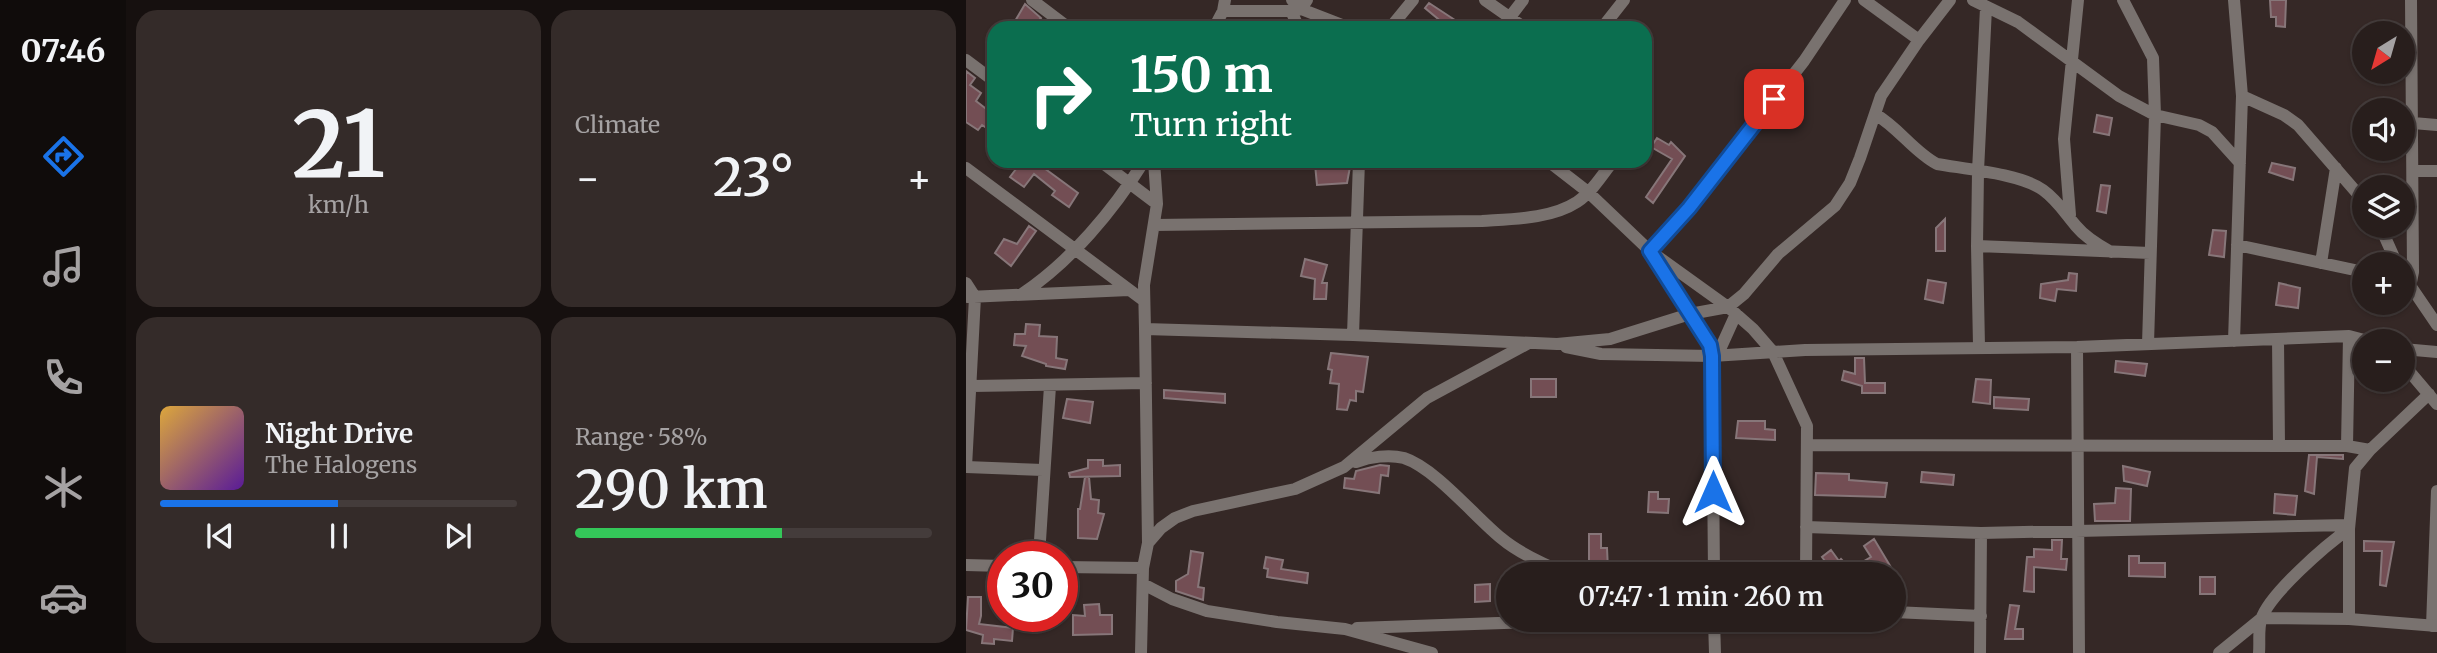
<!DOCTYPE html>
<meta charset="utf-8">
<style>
:root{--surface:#281e1c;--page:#342b29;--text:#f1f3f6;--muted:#a5a2a3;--line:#443c3b;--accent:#1a73e8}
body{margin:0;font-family:Merriweather,serif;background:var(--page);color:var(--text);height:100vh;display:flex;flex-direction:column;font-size:26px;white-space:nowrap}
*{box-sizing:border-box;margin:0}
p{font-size:23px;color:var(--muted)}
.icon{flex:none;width:38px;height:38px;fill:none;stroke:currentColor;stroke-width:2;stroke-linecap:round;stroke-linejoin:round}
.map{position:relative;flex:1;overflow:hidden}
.drawer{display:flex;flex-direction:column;gap:10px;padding:10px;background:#16100f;width:840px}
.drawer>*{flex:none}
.guide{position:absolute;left:21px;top:21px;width:665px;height:147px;border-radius:21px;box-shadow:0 2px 5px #0004,0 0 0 2px var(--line);background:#0b6e4f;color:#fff;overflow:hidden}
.needle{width:46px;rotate:217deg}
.fabs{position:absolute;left:1386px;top:21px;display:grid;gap:14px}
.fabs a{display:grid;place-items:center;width:63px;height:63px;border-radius:50%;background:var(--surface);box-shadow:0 2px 5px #0004,0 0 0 2px var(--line);font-size:35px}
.speed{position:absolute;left:21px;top:541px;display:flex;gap:14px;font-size:35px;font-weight:700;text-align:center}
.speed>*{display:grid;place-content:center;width:91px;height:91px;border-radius:50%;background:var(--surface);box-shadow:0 2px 5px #0004,0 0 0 2px var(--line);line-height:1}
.speed .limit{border:10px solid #d22;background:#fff;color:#111}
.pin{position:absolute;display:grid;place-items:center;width:60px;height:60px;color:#fff;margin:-30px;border-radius:14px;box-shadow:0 4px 10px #0006}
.me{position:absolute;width:77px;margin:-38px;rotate:0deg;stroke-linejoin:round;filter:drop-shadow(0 0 5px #0008)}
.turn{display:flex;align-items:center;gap:24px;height:147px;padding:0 28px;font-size:32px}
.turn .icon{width:91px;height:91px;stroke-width:2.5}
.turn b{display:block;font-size:49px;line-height:60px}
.big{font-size:52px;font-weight:600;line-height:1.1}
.drawer .card{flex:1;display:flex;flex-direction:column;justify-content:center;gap:10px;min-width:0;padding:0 24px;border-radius:21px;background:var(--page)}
.drawer .dial{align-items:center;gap:0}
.dial b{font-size:91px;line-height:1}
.song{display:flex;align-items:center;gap:21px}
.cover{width:84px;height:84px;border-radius:10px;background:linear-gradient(135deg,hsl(40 70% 55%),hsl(270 70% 35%))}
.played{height:7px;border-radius:4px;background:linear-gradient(90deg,var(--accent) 50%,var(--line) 50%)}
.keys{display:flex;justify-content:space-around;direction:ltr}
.heat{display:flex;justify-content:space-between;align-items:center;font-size:38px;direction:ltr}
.charge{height:10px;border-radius:5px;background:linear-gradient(90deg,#34c759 58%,var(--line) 0)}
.drawer .tiles{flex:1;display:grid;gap:10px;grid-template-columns:repeat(2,1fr)}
.trip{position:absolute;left:530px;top:562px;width:410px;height:70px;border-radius:35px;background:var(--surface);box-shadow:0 2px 5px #0004,0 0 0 2px var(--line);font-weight:600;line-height:70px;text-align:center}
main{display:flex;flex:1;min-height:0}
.dock{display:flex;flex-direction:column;width:126px;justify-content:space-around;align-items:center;background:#100c0b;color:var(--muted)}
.dock .icon{width:49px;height:49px}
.dock .selected{color:var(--accent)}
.dock b{font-size:32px;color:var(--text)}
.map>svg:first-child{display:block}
.building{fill:#734e54;stroke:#877679;stroke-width:2}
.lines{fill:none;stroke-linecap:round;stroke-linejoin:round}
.street{stroke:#79726f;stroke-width:12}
.route-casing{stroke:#114b97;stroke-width:18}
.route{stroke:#1a73e8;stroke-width:12}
</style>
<main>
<nav class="dock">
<b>07:46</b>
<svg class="icon selected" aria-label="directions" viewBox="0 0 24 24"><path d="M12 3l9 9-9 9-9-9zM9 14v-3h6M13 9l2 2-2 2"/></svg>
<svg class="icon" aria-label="music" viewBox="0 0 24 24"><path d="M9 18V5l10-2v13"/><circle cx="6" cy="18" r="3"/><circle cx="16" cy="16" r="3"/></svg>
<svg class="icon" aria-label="phone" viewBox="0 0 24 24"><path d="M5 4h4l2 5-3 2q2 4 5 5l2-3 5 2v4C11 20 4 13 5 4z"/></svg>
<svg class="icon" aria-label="climate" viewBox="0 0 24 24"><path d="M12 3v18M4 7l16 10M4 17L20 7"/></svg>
<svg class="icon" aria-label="car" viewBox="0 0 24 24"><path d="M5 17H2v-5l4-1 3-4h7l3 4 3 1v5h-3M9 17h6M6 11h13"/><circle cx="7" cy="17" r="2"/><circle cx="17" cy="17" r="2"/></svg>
</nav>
<section class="drawer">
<div class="tiles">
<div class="card dial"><b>21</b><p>km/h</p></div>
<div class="card"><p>Climate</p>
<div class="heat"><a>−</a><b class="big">23°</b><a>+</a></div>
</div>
<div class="card">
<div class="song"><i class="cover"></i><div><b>Night Drive</b><p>The Halogens</p></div></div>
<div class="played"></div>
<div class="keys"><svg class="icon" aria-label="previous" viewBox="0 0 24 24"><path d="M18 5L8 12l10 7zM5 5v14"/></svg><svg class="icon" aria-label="pause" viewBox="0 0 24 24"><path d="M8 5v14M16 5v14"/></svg><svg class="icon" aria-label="next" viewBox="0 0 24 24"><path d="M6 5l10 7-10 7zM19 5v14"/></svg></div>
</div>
<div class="card"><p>Range · 58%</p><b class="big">290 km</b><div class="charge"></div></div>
</div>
</section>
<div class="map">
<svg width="1471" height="653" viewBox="0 0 1471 653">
<rect width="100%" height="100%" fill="#352826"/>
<path class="building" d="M1304,0H1320L1319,27L1310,26V17H1305Z
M463,3L501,28H483L459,8Z
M59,4L75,18L66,28H45Z
M0,71L9,78L4,85L15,93L10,101L28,115V133L16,125L12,130L0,122Z
M1131,115L1146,118L1143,135L1128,132Z
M691,138L703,145L705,142L719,156L687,203L680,197L706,159L685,147Z
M56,161H77L74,165L112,193L103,207L86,195L89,191L68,174L58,187L44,177Z
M1306,163L1329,168L1327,180L1303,172Z
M349,164L384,167L381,183L351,185Z
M1135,185L1144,186L1140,213L1131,211Z
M979,219V251H970V228Z
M63,226L70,231L45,266L29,253L38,239L51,244Z
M1247,230L1260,231L1258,257L1243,255Z
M339,259L361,265L356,283H361L360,299H348L349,279L335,276Z
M1103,273L1111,274L1110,291L1091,289L1089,301L1074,298L1075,284L1102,280Z
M962,280L980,283L977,303L959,299Z
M1313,283L1334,288L1332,308L1310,305Z
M60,324L74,325L73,336L91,337L90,358L101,360L99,369L80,366V364L56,356L60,346L48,345L49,334H59Z
M365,353L402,357L397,392L390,391V401L384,400L381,410L371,409L373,384L364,383L366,370L362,369Z
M889,358H898L899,383H919V393H896V386L876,380L878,371L889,374Z
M1150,361L1181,364L1179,376L1149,372Z
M565,379H590V397H565Z
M1010,379L1025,380L1024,404L1007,402Z
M198,390L259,394V403L198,398Z
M1028,397L1063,399L1062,410L1028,408Z
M101,399L127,402L124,423L97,418Z
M772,421H799V429L809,430V440L770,438Z
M1343,455H1377V459L1351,457L1348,494L1339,491Z
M122,460H137V466L154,465V476L104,477L103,473L122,468Z
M414,465L423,466L422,476L415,475L413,493L378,488L379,478L388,479L390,471Z
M1157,466L1184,472L1181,486L1158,481Z
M956,472L988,475L987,485L955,482Z
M850,473L883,474V480L921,483L919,497L849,495Z
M119,477H123L125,499L133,500L132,513L138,514L131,539L112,538V509H114Z
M1150,488L1165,489L1164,521H1129L1128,504L1149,503Z
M683,492H692V499H703L702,513L682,512Z
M1309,494L1331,496L1329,515L1308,513Z
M623,534H635V548H641L642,570H623Z
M908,539L929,574H906L898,561L905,557L898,546Z
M1086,540H1096L1095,559H1101L1100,570L1068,567V592L1058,591L1061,557H1068V549L1086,550Z
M1398,541L1428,542L1420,586L1414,585L1416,551H1398Z
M865,550L873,561L875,559L889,574H859L865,569L856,557Z
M225,551L237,553L232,587L238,588L237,600L210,591V581L222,574Z
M1163,556H1173V563H1199V577L1163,576Z
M300,557L317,560L315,569L342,573L341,583L301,577L302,569L298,568Z
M1234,577H1249V594H1234Z
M524,584V601L509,602V585Z
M2,597H15V616L13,624L47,628L46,641L28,639V644L16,643L17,635L0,630Z
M133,604L134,615H146V634L107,635V615L119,616L118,605Z
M1044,605L1053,606L1049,629H1057V639H1039Z"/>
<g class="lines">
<path class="street" d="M66,0L103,28
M326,0L335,9L384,28
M519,0L559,28
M898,0L953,40
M1007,0L1052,22L1153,96L1189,115L1233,125L1246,132L1274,163
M1157,0L1187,58L1189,115L1182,344
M1268,0L1276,96L1268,341
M257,11H325L335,9L341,0
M325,11L333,28
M544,17L557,0
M248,28L257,11L259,0
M424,28L447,0
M636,28L658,0
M0,60L28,81
M1276,96L1318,115L1332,125L1398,201
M909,114C933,128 948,152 971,164C999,169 1055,174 1077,190C1091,200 1099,213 1110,226C1119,237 1132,245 1145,252
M1447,123L1471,125
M134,161L191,204
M582,161L622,192L684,251L744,345L746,356L748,574
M0,168L177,300
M1447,171H1471
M1104,215L1098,139L1112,0
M188,225L516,221C546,219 585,219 611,202C626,192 637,174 647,161
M1414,226L1431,264
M1271,245L1398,272
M1011,246L1184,253
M1355,263L1370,168
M1437,275L1471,325
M0,283L9,297L0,467
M1444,287L1447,272L1445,0
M56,294C105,261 147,211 178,161
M2,297L163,290
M179,329L387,335L591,344L644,339L724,314L762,307L778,294L812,254L869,206L884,183L894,158L915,96L953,40L984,0
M387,335L393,161
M1312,339L1313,446
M1013,346L1011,246L1012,171L1020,8
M600,347L635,354L746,356L839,350L1111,347L1383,336L1402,341
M1111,347L1113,653
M1437,349L1471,352
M751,356L770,314
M1437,364L1471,404
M6,386L180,383
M841,445L1381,446L1404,450
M1381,446L1383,336
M390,462C404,457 423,454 438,458C469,468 509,517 535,538C554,554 579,565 602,574
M0,467L77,470
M840,527L1015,533L1383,525
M182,543L195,528L209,518L227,511L329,489L378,467L461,398L561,344
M73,556L84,386
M0,565L37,566
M96,567L177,568
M840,574L841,426L807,352L787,329L762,307L684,251L723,208L838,61L879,0
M177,584L206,599L241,611L311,622L379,629L466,653
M928,612L1015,616
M1383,619V529L1389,468L1404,450L1463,394
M748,620L749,653
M1466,626L1471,491
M391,628L621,620
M175,653L177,568L182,543L179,329L178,285L191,204L188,161
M1014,653L1015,533
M1253,653L1296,618L1383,619L1471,626
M1293,653C1294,642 1292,630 1295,620C1302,595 1361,544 1383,529"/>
</g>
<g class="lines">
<defs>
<path id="route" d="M747,492L746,356L744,345L684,251L723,208L808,99"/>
</defs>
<use href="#route" class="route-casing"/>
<use href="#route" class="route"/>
</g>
</svg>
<div class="fabs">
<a><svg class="needle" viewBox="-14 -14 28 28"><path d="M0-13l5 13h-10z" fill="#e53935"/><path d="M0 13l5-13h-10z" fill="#a5a2a3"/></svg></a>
<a><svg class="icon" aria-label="sound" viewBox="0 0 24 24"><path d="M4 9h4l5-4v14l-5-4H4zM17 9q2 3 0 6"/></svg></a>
<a><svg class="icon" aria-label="layers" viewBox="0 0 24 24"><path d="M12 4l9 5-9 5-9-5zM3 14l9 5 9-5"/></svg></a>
<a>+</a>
<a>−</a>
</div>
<div class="speed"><div class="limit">30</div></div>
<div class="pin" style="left:808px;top:99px;background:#d93025"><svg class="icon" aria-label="arrive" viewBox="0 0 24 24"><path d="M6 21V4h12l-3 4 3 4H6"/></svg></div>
<svg class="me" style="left:747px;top:492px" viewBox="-20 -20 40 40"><path d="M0-17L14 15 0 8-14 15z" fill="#1a73e8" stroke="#fff" stroke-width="4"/></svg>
<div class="trip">07:47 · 1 min · 260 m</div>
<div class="guide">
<div class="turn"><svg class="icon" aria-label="right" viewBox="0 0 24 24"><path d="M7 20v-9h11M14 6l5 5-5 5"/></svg><div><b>150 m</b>Turn right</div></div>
</div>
</div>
</main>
